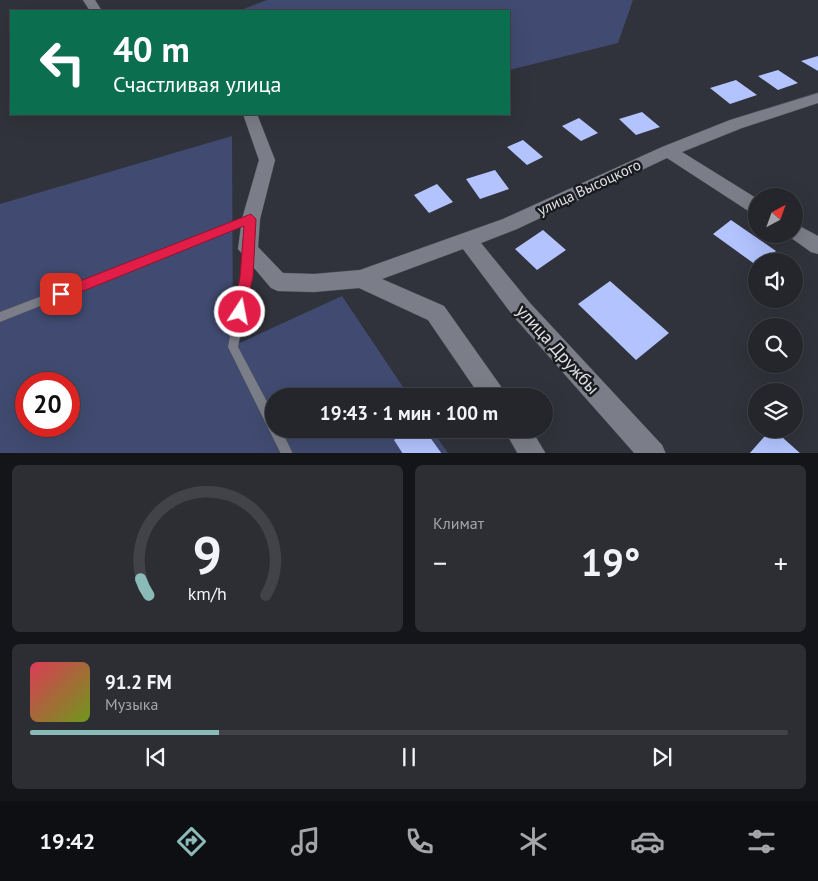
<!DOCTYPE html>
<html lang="ru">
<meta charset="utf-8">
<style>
:root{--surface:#24262c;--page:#2c2e34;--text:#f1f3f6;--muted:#a3a5a9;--line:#414348;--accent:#8bbbb9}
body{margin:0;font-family:"PT Sans",sans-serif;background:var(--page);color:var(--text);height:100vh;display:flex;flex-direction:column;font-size:19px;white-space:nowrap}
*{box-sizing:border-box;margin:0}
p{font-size:16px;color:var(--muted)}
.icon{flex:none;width:28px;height:28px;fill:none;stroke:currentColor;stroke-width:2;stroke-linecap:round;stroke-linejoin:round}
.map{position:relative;height:453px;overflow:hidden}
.side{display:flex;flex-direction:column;gap:12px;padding:12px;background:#141518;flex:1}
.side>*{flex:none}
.hud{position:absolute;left:10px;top:10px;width:500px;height:105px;border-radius:0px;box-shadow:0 5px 20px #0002,0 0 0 1px var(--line);background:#0b6e4f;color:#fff;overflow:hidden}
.needle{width:32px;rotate:41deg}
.buttons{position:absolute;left:748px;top:188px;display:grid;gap:10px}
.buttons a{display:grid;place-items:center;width:55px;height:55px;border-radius:50%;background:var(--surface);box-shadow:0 5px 20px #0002,0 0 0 1px var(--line);font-size:25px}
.speed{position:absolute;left:15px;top:372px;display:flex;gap:10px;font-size:25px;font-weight:700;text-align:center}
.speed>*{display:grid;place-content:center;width:65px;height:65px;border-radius:50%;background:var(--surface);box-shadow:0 5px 20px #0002,0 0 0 1px var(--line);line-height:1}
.speed .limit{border:8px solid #d22;background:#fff;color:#111}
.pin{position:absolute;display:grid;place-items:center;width:42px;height:42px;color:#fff;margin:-21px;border-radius:10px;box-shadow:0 2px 8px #0006}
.me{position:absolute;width:55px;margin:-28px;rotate:11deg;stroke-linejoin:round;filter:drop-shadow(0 0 4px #0008)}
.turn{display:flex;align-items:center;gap:18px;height:105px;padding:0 20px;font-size:22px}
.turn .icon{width:65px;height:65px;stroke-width:2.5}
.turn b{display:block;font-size:35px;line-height:42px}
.big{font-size:38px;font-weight:700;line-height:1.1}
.side .widget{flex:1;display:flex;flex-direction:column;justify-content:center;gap:8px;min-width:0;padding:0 18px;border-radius:8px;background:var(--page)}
.side .dial{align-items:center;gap:0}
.dial svg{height:130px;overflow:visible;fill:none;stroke:var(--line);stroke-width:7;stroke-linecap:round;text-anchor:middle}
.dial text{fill:var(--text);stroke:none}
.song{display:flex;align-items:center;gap:15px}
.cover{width:60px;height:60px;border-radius:8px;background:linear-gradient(135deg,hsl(350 70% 55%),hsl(80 70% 35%))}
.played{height:5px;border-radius:2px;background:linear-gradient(90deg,var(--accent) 25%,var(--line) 25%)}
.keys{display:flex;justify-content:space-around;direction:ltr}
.heat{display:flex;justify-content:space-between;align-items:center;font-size:28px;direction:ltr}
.side .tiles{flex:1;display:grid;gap:12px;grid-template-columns:1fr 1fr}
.widget:last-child{grid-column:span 2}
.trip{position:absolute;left:265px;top:388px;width:288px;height:50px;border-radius:25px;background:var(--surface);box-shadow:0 5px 20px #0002,0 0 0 1px var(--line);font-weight:700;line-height:50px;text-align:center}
.tabs{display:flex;height:80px;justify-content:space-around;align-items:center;background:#0e0f12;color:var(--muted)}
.tabs .icon{width:35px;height:35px}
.tabs .active{color:var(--accent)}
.tabs b{font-size:22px;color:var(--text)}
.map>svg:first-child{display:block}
.green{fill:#414b71;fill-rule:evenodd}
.building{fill:#b2c3fe}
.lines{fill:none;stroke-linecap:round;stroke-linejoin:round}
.service-casing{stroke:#4c4e55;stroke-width:1}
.minor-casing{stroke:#4c4e55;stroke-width:1}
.service{fill:#7b7e88;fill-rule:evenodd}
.minor{fill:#7b7e88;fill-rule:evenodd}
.route{fill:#e11d48;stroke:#92132f}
.labels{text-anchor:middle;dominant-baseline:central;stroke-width:5;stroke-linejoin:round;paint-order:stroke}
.street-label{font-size:15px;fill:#dfe1e6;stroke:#191b1e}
.near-street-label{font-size:18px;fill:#dfe1e6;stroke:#191b1e}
</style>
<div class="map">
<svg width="818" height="454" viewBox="0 0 818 454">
<rect width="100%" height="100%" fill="#30333b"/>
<path class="green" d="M267,0H633L618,43L509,70V11H238Z
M232,136L233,346L342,296L409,396H274V429H431L448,453L0,454V204ZM26,384H69V426H26Z"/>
<path class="building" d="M818,56V71L801,61Z
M778,70L798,83L778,90L758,76Z
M736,80L757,95L730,104L710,88Z
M642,112L660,127L636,135L619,119Z
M579,118L598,133L581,141L562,126Z
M523,140L543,157L527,165L507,147Z
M495,170L509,189L480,199L466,179Z
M437,184L453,202L429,213L414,195Z
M731,220L776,251L764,261H756V265L713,234Z
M543,230L566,250L537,270L515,249Z
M610,281L669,333L636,360L578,304Z
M408,429H424L442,454H403L394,440Z
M771,429H773L801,454H749Z"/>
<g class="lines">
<defs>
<path id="service" d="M251,216L254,217L255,219L254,221L0,322V312Z
M248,246L251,247L253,250L251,277L238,347L274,415V429H281L293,454H281L228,347L241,277L243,250L245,247Z"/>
<path id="minor" d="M83,0H95L102,11H90Z
M818,93V103L742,128L682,152L756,198V214L750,212L667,158L517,229L481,243L530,303L662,445L666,454H635L514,317L463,249L382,279L444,306L502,388L506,396H480L428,320L359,288L314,292L278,291L271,288L238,249L242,219L259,160L243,114H257L275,160L260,219L258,247L283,273L314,274L360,270L503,219L662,147L730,120Z
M794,223L818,236V254L811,252L787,235V234H794Z
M504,429H531L546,454H518Z"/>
</defs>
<use href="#service" class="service-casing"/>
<use href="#minor" class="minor-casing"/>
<use href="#service" class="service"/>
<use href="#minor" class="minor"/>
</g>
<path class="route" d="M251,214L256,219L253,277L244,316L240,318L235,316L233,312L240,277L244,226L61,300L57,298L55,294L57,290Z"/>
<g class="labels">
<g class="street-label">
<text transform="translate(589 187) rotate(-25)">улица Высоцкого</text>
</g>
<g class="near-street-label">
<text transform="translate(558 349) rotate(48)">улица Дружбы</text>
</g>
</g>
</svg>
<div class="buttons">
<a><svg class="needle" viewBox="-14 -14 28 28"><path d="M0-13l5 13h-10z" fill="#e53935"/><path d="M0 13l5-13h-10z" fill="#a3a5a9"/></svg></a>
<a><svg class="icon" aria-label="sound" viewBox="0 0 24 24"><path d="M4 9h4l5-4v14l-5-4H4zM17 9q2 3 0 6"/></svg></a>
<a><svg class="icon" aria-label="search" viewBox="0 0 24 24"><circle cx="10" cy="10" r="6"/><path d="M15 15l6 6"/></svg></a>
<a><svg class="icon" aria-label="layers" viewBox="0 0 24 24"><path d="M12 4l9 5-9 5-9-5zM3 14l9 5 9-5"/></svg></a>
</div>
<div class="speed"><div class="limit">20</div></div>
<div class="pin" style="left:61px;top:294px;background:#d93025"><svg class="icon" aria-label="arrive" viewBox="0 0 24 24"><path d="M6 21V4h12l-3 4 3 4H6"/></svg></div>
<svg class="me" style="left:240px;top:312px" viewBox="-20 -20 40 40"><circle r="17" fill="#e11d48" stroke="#fff" stroke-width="3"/><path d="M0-11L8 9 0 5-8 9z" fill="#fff"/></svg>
<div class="trip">19:43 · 1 мин · 100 m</div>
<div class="hud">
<div class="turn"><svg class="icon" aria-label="left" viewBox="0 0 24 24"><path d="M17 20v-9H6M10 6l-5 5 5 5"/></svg><div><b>40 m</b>Счастливая улица</div></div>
</div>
</div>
<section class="side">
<div class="tiles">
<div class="widget dial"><svg viewBox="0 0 100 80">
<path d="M14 69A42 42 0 1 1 86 69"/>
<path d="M14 69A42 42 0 0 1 9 59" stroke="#8bbbb9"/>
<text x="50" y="56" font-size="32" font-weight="700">9</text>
<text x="50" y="72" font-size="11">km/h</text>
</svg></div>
<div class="widget"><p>Климат</p>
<div class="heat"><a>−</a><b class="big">19°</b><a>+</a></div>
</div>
<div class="widget">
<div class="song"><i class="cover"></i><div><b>91.2 FM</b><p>Музыка</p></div></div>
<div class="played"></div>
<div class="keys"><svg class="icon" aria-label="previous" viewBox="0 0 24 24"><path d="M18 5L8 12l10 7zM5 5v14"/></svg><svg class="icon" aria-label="pause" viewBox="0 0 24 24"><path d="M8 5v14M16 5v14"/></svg><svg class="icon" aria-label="next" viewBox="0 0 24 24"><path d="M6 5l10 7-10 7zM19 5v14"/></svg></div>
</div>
</div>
</section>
<nav class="tabs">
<b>19:42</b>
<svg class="icon active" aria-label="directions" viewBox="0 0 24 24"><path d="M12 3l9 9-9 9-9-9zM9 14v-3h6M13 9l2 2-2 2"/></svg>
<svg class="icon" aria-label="music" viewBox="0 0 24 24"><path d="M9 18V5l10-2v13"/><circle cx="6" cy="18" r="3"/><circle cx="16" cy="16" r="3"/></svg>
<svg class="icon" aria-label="phone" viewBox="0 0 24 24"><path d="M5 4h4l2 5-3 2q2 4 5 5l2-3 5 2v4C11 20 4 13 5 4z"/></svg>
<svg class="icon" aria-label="climate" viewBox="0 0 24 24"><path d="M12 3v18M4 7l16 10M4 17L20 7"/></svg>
<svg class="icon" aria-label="car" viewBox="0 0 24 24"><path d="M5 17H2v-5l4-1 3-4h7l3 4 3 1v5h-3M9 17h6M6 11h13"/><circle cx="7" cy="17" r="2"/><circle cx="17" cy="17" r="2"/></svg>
<svg class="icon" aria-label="filters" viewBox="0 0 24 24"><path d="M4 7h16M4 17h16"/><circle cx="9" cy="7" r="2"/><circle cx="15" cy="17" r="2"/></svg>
</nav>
